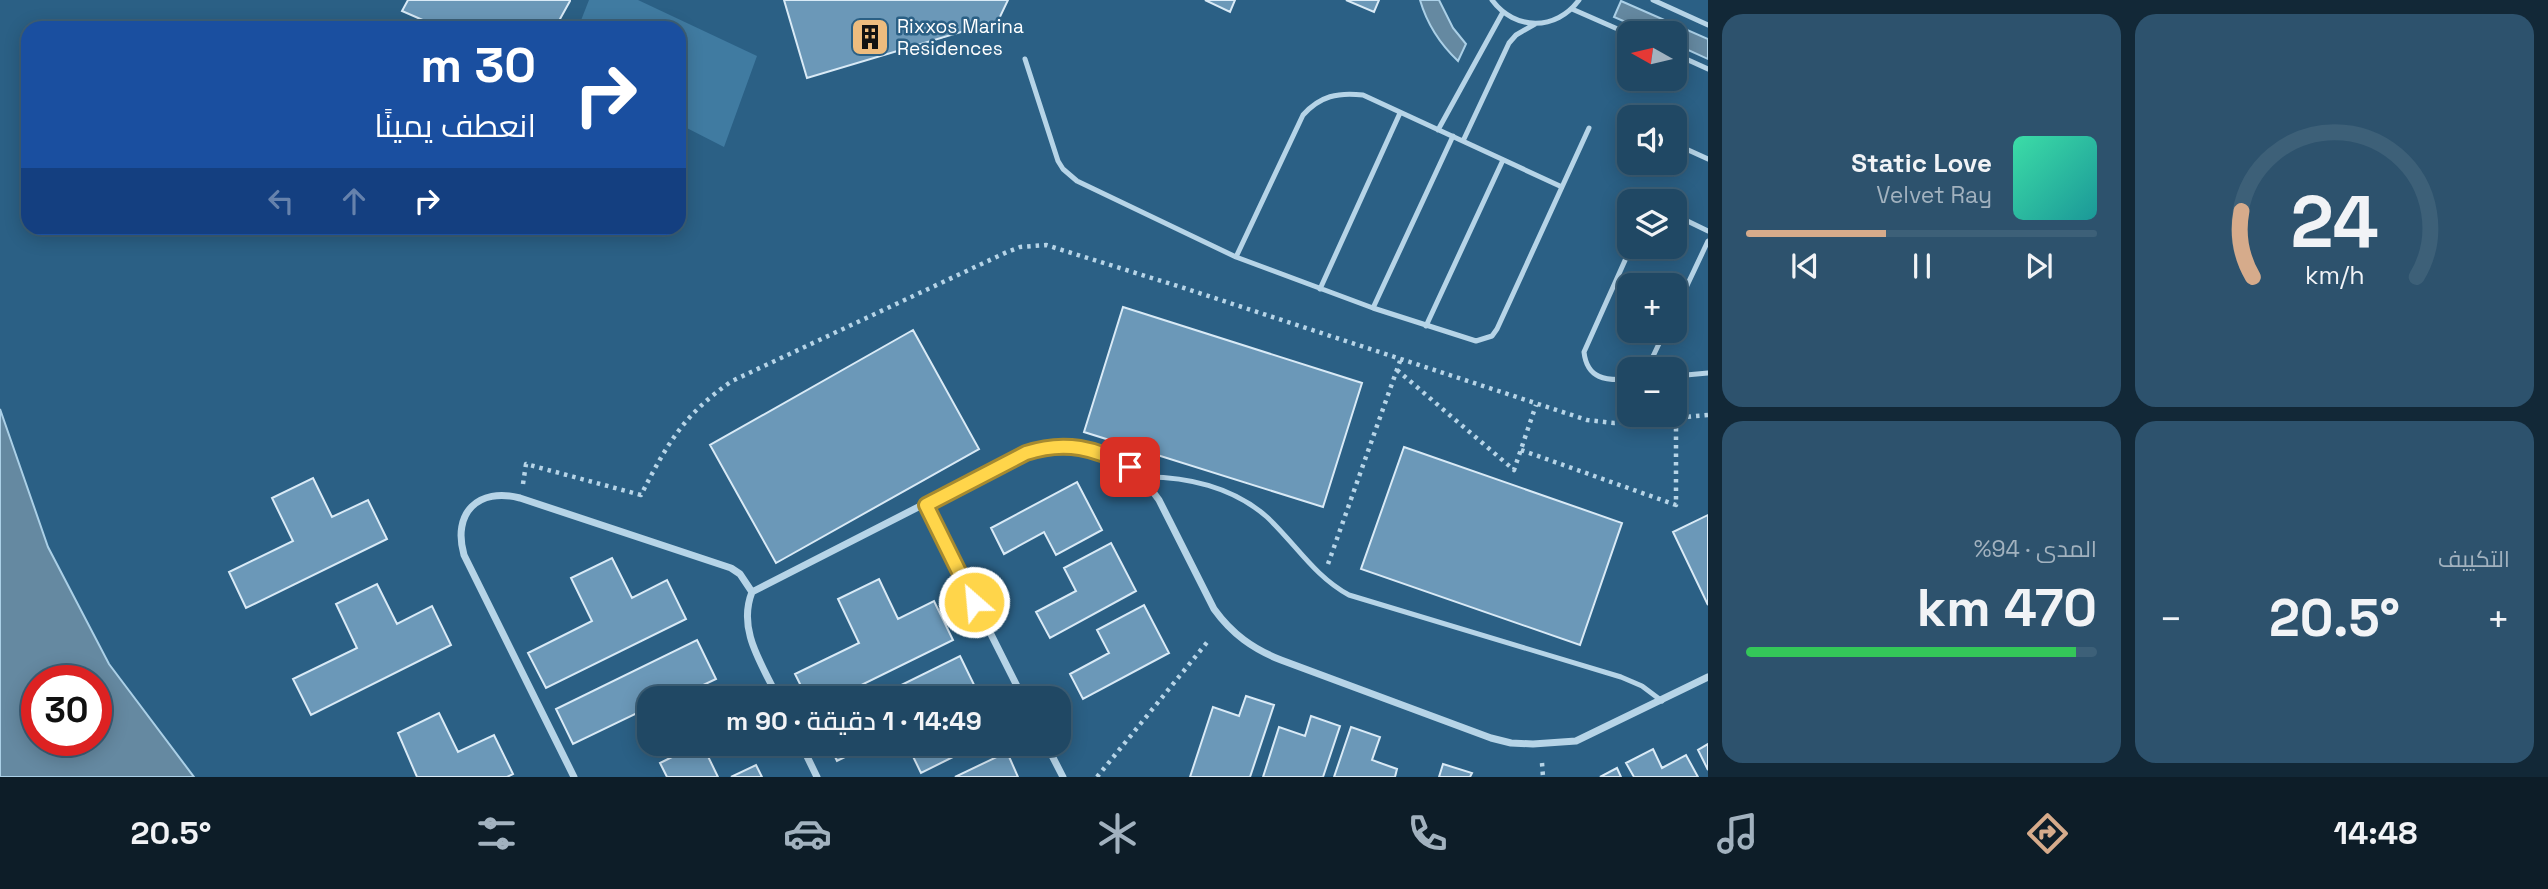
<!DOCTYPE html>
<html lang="ar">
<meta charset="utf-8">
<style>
:root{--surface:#204864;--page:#2d526d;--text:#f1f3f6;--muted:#a2b2bf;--line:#3d6078;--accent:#d6ab8b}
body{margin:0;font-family:"Space Grotesk",Cairo,sans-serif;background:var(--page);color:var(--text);direction:rtl;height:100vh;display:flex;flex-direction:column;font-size:26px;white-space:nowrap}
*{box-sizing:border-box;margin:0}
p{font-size:23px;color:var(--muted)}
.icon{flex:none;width:38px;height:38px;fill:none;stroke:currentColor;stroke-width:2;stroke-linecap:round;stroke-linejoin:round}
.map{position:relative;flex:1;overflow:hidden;direction:ltr}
.side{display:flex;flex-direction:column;gap:14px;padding:14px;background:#122837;width:840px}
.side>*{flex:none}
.guide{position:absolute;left:21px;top:21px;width:665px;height:214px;border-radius:21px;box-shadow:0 4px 18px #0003,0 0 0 2px var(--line);direction:rtl;background:#1a4fa0;color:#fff;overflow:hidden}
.needle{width:46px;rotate:278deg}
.buttons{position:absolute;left:1617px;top:21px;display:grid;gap:14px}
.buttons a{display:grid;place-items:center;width:70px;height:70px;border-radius:14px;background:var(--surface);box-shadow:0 4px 18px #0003,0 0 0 2px var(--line);font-size:35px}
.speed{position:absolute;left:21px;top:665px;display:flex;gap:14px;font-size:35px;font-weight:700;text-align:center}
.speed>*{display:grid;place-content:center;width:91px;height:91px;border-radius:50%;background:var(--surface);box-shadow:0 4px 18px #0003,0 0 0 2px var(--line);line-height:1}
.speed .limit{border:10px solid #d22;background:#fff;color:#111}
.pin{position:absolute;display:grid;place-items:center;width:60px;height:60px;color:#fff;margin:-30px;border-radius:14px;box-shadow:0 4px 10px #0006}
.me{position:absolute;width:77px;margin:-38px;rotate:333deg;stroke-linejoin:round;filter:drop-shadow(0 0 5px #0008)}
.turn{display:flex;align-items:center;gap:24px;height:147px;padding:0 35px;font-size:32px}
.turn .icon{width:91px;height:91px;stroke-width:2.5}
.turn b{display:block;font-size:49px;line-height:60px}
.lanes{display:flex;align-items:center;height:66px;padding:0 35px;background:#0003;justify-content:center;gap:35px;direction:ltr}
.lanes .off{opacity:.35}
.big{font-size:52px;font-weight:600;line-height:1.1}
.side .card{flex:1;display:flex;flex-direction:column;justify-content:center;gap:10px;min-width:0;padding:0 24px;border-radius:21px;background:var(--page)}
.side .dial{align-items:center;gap:0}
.dial svg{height:182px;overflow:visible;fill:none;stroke:var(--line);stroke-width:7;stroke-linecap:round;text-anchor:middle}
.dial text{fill:var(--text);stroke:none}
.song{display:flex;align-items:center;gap:21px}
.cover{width:84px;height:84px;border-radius:10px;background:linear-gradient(135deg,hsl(160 70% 55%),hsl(180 70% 35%))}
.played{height:7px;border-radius:4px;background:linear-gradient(90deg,var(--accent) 40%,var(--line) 40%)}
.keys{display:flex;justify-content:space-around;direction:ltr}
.heat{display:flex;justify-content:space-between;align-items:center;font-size:38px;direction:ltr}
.charge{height:10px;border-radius:5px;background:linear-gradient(90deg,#34c759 94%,var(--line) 0)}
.side .tiles{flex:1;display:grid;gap:14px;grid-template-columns:repeat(2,1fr)}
.trip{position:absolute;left:637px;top:686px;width:434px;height:70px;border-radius:21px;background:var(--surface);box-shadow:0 4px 18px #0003,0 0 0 2px var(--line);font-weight:600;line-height:70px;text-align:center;direction:rtl}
.menu{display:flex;height:112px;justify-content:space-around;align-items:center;background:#0d1d28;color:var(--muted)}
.menu .icon{width:49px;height:49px}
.menu .current{color:var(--accent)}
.menu b{font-size:32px;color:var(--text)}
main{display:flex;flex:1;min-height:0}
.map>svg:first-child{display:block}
.green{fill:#407ba1}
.water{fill:#6589a1;stroke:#abd0e7;stroke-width:2;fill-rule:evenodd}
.building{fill:#6b98b8;stroke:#d9eaf6;stroke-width:2}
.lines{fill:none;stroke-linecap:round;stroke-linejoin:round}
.path{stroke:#b6d4e7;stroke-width:4.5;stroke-dasharray:3.5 5;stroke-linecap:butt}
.lane{stroke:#b6d4e7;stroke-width:5}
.street{stroke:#b6d4e7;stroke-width:7}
.route-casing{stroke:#a68a30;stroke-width:18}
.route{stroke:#ffd54a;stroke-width:12}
.labels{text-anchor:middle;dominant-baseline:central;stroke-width:5;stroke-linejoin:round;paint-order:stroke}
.poi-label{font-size:19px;fill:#fff;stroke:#2b6085;text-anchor:start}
</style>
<main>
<section class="side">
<div class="tiles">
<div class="card dial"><svg viewBox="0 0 100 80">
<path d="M14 69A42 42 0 1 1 86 69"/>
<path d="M14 69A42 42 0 0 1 9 40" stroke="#d6ab8b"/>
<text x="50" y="56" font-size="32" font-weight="700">24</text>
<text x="50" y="72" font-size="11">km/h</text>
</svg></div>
<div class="card">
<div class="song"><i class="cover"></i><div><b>Static Love</b><p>Velvet Ray</p></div></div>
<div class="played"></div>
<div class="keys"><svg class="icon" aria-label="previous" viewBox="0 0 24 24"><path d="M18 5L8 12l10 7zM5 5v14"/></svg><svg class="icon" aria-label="pause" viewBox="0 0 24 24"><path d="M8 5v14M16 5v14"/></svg><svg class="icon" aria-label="next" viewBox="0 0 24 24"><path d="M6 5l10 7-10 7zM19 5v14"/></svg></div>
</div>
<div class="card"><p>التكييف</p>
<div class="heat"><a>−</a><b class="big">20.5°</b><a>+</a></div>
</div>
<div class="card"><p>المدى · 94%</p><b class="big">470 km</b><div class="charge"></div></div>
</div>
</section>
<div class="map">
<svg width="1708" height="777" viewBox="0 0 1708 777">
<rect width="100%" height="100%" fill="#2b6085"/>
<path class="green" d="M589,0H638L757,56L724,147L679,124V28H578Z"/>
<path class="water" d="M1420,0H1439L1453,28L1466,44L1458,61C1440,44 1427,24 1420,0Z
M1621,1L1708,39V59L1675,44V33H1651L1614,17Z
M0,409L48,547L109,664L194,777H0ZM37,681H96V740H37Z"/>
<path class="building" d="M408,0H570V1L555,28H441L402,11Z
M784,0H1008L998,21L807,78Z
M1205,0H1235L1230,12Z
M1346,0H1379L1374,12Z
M1123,307L1362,383L1323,507L1084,432Z
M913,330L979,449L776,563L710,445Z
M1404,447L1622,523L1580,645L1361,569Z
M313,478L332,517L368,500L387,539L246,608L229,572L293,541L272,498Z
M1077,482L1102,530L1056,555L1044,532L1004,554L991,528Z
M1708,515V605L1673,532Z
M1111,543L1136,591L1050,638L1036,612L1076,591L1064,568Z
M612,558L632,598L667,580L686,619L546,688L528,653L592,621L571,578Z
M879,579L898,619L934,601L953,640L835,698H807L795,674L859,643L838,599Z
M377,584L397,624L432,606L451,645L311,715L293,679L357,648L336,604Z
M1144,605L1169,653L1083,699L1070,674L1109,653L1097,630Z
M697,640L716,679L680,696L681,698H649V739L637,713L573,744L556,709Z
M960,656L979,695L973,698H875Z
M1246,696L1274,705L1250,777H1190L1213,707L1239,716Z
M439,713L458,752L494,735L513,774L507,777H417L398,733Z
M1311,716L1340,726L1323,777H1263L1279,727L1305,736Z
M1351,727L1380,737L1372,760L1397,769L1395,777H1334Z
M652,744H683L658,756Z
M698,744H702L718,777H667L660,763Z
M829,744H872L837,761Z
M907,744H959L963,752L921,773Z
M1708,744V770L1698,750Z
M1653,749L1662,768L1686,755L1698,777H1634L1626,763Z
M1007,752L1018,777H955Z
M1443,764L1472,773L1470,777H1439Z
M756,765L762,777H731Z
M1617,768L1621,777H1600Z"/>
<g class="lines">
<path class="path" d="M1397,370L1514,470L1536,405
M1521,450L1676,505V418
M523,484L526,464L641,495C667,444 684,414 732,381L1007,252L1020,247L1046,245L1184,288L1587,420L1614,423L1708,415
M1328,564L1400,361
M1542,763L1543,777
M1097,777L1209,640"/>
<path class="lane" d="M1492,0C1515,31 1556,31 1579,0
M1653,0L1708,25
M1572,9L1629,34
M1675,54L1708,69
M1025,59L1058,161L1063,169L1077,181L1236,257L1373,308L1476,341L1492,336L1497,329L1589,128
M1438,130L1503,12
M1463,141L1509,43L1516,35L1535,24
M1675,144L1708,159
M1675,215L1708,231
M1236,257L1303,115C1320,96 1338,92 1363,95L1562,187
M1320,289L1400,113
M1373,308L1453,136
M1675,311L1708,241
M1426,326L1503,160
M1647,369L1665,331
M1675,376L1708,373
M1629,379C1606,381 1587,379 1584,352L1631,247
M1142,477C1186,476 1233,487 1267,517C1295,543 1314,576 1349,595L1621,677L1642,686L1662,701"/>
<path class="street" d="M926,505L1023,698
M752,592L1026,452L1057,445L1089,448L1117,460L1142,477L1159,500L1214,609C1232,634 1253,649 1281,660L1491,738L1511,743L1533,744L1576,741L1708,677
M801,744L817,777
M1046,744L1063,777
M574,777L464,555C452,513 478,487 520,498L731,568L740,574L752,592C737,630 762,664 778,698"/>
</g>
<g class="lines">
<defs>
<path id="route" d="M974,602L926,505L1026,453C1065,440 1096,448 1130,467"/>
</defs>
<use href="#route" class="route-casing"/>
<use href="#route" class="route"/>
</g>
<defs>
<symbol id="building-square" viewBox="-11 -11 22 22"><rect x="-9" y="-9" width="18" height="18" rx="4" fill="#edbc7e" stroke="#2b6085"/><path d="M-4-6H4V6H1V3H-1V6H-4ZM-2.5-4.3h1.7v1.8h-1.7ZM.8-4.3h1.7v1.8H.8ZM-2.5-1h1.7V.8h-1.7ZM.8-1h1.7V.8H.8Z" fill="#111"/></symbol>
</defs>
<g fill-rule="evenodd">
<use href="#building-square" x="848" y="15" width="44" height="44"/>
</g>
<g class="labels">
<g class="poi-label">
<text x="897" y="26">Rixxos Marina<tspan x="897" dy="22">Residences</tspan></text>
</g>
</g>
</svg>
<div class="buttons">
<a><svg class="needle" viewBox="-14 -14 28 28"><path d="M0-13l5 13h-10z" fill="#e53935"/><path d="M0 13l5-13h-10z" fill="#a2b2bf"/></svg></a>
<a><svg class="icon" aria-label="sound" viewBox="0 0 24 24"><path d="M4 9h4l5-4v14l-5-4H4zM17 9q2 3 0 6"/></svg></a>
<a><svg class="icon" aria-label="layers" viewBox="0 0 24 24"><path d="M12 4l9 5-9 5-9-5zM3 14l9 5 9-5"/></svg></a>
<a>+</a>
<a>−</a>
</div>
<div class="speed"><div class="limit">30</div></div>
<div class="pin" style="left:1130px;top:467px;background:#d93025"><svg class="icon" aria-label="arrive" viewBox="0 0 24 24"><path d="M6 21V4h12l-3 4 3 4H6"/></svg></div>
<svg class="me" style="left:974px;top:602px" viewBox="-20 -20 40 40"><circle r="17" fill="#ffd54a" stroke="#fff" stroke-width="3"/><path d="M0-11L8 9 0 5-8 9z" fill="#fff"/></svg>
<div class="trip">14:49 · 1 دقيقة · 90 m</div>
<div class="guide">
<div class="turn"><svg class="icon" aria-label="right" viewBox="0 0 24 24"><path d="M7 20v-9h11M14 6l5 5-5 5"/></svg><div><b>30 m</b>انعطف يمينًا</div></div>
<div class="lanes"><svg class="icon off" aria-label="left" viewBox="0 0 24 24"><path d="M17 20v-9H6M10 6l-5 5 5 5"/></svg><svg class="icon off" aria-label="ahead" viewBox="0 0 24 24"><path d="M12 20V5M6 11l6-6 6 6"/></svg><svg class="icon" aria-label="right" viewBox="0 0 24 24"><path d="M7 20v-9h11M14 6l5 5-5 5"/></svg></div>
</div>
</div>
</main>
<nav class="menu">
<b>14:48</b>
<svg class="icon current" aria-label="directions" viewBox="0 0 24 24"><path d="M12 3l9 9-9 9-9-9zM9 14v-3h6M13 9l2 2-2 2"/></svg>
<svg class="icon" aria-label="music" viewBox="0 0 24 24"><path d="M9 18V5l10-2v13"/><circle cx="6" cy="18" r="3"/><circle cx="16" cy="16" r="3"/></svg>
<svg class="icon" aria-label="phone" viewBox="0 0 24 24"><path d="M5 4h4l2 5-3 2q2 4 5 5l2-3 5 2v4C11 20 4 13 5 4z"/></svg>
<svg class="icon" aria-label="climate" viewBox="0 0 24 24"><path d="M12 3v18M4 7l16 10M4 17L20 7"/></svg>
<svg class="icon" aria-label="car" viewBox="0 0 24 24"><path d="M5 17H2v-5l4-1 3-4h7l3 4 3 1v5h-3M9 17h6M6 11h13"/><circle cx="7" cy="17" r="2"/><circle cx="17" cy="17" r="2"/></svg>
<svg class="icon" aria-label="filters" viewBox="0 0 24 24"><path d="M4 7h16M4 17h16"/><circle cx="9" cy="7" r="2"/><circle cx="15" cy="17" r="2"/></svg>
<b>20.5°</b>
</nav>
